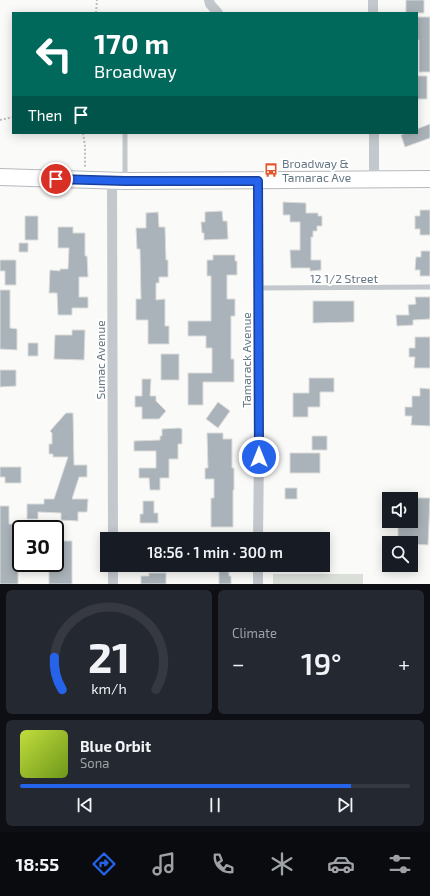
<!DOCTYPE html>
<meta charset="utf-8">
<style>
:root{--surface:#171b24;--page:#242831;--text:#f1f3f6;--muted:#9ea1a6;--line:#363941;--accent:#2563eb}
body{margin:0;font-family:"Exo 2",sans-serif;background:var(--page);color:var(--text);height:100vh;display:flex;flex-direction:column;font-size:15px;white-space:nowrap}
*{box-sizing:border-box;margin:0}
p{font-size:13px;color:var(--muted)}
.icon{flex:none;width:22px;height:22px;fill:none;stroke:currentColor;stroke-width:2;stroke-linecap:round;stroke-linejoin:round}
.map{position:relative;height:584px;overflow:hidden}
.sheet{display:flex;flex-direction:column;gap:6px;padding:6px;background:#0d0f14;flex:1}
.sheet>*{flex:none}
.banner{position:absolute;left:12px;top:12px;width:406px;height:122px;border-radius:0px;box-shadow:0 2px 10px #0003;background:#00695c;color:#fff;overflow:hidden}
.tools{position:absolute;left:382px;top:492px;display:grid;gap:8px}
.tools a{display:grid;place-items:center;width:36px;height:36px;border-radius:0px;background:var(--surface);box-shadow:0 2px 10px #0003;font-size:20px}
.speed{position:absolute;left:12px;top:520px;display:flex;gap:8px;font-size:20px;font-weight:700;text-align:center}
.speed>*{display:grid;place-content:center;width:52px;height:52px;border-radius:50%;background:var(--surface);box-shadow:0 2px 10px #0003;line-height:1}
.speed .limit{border:2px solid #111;border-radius:6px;background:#fff;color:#111}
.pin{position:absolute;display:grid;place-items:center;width:34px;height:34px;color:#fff;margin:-17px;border:2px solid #fff;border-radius:50%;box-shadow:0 1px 4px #0007}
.me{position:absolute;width:44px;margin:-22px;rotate:0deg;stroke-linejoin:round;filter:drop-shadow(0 0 3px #0008)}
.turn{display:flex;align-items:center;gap:14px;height:84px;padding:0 16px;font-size:18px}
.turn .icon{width:52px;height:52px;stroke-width:2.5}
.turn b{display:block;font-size:28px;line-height:34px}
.then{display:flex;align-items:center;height:38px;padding:0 16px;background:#0003;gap:8px;font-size:15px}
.big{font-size:30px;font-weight:600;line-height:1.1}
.sheet .tile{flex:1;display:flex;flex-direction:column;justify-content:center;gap:6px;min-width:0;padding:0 14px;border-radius:6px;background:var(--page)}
.sheet .dial{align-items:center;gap:0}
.dial svg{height:104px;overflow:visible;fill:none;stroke:var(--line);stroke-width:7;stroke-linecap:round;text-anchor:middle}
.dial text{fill:var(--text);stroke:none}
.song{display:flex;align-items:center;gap:12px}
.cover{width:48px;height:48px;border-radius:6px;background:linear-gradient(135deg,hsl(70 70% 55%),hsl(80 70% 35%))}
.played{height:4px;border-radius:2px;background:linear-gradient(90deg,var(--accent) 85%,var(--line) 85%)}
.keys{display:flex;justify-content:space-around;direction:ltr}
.heat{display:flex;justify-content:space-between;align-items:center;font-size:22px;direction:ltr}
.sheet .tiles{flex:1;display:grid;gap:6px;grid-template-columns:1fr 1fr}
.tile:last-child{grid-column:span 2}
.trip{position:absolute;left:100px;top:532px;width:230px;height:40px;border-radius:0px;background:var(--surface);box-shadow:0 2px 10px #0003;font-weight:600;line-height:40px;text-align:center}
.menu{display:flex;height:64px;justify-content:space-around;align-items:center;background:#090b0e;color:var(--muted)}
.menu .icon{width:28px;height:28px}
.menu .current{color:var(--accent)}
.menu b{font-size:18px;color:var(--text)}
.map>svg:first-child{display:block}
.green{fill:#dadfd7}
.building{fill:#aab3b9;stroke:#dcdcda}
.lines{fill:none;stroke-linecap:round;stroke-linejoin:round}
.primary-casing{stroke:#b5babe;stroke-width:18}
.path{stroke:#bbbfc2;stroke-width:2;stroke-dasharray:2 2;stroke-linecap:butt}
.service{stroke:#c3c8cc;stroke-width:5}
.minor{stroke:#c3c8cc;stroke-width:10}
.primary{stroke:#fff;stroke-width:16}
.route-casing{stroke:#184099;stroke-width:10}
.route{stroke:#2563eb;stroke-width:7}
.labels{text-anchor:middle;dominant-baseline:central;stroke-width:4;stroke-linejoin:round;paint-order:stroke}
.poi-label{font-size:12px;fill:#657683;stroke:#fff;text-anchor:start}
.street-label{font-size:12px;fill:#657683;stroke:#fff}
</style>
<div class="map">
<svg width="430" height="584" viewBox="0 0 430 584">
<rect width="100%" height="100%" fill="#fafaf8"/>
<path class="green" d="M273,574H363V584H273Z"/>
<path class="building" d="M406,0H424V13H406Z
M417,17H430V72H419V40H417Z
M417,76H427V99H417Z
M430,124V138L405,147L401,135L406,133H417V129Z
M283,202L306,203V213H318V216H322V226H317V231H313V237H311V260H321V270L310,271V268H291L290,250H300V222H290V215H283Z
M420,210H430V235H420V229H415V216H420Z
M222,211L223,221H227L228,239L204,240V233H202L201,222H205V212Z
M158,212L159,227H165L166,260H168V277H159V283H156V300L165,299V326H169V344H148V320H136V299H141L140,249H137L136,228H146V213Z
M25,216H38V240H25Z
M58,227H73V233H85V256H87L88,277H79V297H88V308H72V315H58L57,293H49L50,270L60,271V269H68L69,248H58Z
M19,243H28V252H19Z
M421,251H430V276H420V270H415L416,257H421Z
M213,255H235V261H237V275H227V299H235V316H231V359H234V382H203V405H188V373H212V348H206V336H188V321H211V276H207V260H213Z
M0,260H16V285H5V271H0Z
M0,290H10V328L17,329V350L0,349Z
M415,297H430V319L413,320V325L397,326L396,315H409L408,305L416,304Z
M313,301H354V322L313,323Z
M72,330H85L84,360L54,359L55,335H72Z
M415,337H430V368H414L415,357H409V348H415Z
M28,343H38V356H28Z
M161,354H179V380H161Z
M0,370H16V386L0,387Z
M309,378H334V392H320V407H308V417H293V393H309Z
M142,379H151L150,396H156V401L166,411L159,419H142V407H135V396H142Z
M420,388L430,389V426L411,425L412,416H405V407H412V396H420Z
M218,402L230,411L218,428L206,419Z
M66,413H73L74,465H87V477H79L72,499H88L87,512H78V521L61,520V513L38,512V519H27V504H44V499H54L68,457H53V454H49V444H52V433L50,431Z
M179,428L182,429V444H178V459H169V478H160V490H150L149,478H139V468H156V451H134V441L160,440V436H162V429Z
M207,433H223V439H232V468H234V490H233V527H211V498H214V479H205V468H208Z
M312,436H327V450H312Z
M290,453H320V473H290Z
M0,467H21V483H5V477H0Z
M285,488H297V499H285Z
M411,498H430L428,545L398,543V521H411Z
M143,501H154V513H158V523H140V514H143Z
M0,506H9V524H16V537H21V551H15V570H18V584H0Z
M55,541H72V584H49V563H55Z
M219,571L229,572V576H231V584H219Z
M149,573H166V584H141V576H149Z"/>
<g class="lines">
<defs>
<path id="primary" d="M0,177L125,181L430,179"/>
</defs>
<use href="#primary" class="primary-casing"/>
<path class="path" d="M96,13L97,0
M0,120L13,117
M83,133L85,146V167"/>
<path class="service" d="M125,133V180
M259,288L430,287"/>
<path class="minor" d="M209,0L210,4L218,13
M373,0V13
M374,133V180
M112,181L113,539
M258,539L259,457L258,181
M113,565V584
M258,565V584"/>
<use href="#primary" class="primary"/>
</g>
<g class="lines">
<defs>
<path id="route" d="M56,179L125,181H258L259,457"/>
</defs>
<use href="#route" class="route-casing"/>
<use href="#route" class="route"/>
</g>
<defs>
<symbol id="bus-bare" viewBox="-9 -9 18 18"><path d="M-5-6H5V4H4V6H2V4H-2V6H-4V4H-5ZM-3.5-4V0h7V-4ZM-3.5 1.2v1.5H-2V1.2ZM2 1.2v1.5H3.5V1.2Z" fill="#e4572e" stroke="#fff" stroke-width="2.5" paint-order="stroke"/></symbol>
</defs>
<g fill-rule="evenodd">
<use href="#bus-bare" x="261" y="160" width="20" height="20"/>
</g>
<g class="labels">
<g class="poi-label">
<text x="282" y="163">Broadway &amp;<tspan x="282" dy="14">Tamarac Ave</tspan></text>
</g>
<g class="street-label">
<text x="344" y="278">12 1/2 Street</text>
<text transform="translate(100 360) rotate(-90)">Sumac Avenue</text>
<text transform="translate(246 360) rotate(-90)">Tamarack Avenue</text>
</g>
</g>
</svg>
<div class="tools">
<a><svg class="icon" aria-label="sound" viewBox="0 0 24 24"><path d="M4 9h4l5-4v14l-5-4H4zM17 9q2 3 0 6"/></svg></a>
<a><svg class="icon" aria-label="search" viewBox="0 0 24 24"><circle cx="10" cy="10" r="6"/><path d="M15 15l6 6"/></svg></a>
</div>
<div class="speed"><div class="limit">30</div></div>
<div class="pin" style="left:56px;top:179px;background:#d93025"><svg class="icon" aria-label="arrive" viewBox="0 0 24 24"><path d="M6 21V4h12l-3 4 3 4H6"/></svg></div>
<svg class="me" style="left:259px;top:457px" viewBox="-20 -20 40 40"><circle r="17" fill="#2563eb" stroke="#fff" stroke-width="3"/><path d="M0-11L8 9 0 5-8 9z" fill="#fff"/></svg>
<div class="trip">18:56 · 1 min · 300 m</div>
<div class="banner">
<div class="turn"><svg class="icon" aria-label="left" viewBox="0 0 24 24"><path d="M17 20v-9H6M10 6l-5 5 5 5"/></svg><div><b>170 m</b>Broadway</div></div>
<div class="then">Then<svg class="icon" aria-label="arrive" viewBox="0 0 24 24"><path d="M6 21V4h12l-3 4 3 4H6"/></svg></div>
</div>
</div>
<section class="sheet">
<div class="tiles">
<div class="tile dial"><svg viewBox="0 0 100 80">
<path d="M14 69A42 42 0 1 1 86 69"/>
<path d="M14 69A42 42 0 0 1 8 44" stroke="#2563eb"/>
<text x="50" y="56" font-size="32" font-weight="700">21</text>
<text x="50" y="72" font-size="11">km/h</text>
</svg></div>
<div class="tile"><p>Climate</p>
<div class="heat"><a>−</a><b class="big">19°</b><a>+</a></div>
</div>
<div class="tile">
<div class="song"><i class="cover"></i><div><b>Blue Orbit</b><p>Sona</p></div></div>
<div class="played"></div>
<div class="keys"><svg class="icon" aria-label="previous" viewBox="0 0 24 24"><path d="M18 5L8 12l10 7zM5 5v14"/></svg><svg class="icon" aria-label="pause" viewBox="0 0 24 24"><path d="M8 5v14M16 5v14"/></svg><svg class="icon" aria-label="next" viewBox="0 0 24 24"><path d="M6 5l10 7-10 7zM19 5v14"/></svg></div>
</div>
</div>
</section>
<nav class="menu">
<b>18:55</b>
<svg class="icon current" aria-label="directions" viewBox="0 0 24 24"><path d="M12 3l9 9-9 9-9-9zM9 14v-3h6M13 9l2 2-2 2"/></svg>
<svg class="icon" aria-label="music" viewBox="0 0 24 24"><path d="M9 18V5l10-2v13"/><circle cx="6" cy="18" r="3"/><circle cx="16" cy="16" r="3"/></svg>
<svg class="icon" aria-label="phone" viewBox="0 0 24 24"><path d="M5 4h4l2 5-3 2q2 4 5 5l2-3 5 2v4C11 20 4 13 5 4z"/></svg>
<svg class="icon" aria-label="climate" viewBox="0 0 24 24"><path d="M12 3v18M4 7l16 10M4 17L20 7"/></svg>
<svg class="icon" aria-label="car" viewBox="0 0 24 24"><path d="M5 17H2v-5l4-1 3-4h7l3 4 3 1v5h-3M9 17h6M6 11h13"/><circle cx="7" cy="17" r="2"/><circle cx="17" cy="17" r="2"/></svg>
<svg class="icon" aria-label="filters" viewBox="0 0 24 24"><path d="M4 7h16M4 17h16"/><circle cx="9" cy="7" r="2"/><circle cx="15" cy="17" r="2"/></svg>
</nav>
